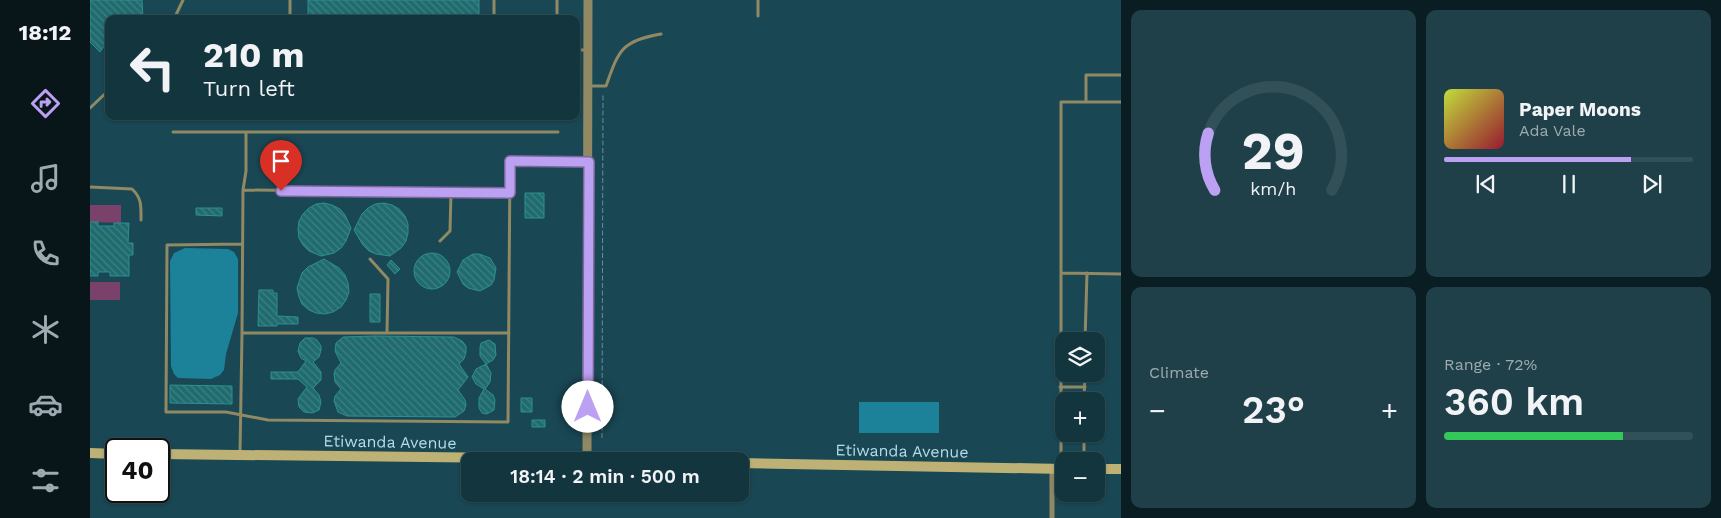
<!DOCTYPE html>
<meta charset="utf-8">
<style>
:root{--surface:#13353e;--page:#204049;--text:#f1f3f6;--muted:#9dabb0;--line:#325058;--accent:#bca0f2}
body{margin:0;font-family:"Work Sans",sans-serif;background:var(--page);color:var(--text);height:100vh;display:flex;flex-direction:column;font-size:19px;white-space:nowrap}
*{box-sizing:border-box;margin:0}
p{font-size:16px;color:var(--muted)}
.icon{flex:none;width:28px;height:28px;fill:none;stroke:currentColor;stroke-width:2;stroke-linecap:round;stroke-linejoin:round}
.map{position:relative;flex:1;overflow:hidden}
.details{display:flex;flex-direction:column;gap:10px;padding:10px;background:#0a1d22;width:600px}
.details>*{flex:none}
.banner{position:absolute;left:15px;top:15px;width:475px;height:105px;border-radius:10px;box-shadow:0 1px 4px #0004,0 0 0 1px var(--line);background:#13353e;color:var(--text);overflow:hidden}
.fabs{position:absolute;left:965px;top:332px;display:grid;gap:10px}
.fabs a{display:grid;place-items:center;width:50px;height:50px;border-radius:10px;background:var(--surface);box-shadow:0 1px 4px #0004,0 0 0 1px var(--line);font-size:25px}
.speed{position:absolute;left:15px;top:438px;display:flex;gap:10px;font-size:25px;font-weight:700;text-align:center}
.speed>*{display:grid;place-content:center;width:65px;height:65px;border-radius:50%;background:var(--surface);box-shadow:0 1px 4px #0004,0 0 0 1px var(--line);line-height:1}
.speed .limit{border:2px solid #111;border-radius:8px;background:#fff;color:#111}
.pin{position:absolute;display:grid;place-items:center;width:42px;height:42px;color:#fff;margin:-51px -21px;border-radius:50% 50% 50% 0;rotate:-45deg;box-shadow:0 0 5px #0007}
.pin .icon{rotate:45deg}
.me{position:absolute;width:55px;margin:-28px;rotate:0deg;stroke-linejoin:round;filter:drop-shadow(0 0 4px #0008)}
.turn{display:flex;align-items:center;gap:18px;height:105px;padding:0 15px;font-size:22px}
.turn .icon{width:65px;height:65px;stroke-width:2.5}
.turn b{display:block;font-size:35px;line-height:42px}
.big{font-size:38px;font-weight:600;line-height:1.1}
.details .card{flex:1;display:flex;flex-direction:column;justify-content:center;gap:8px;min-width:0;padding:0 18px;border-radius:10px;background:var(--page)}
.details .dial{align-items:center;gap:0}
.dial svg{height:130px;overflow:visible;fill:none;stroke:var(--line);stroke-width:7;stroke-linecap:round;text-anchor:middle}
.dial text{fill:var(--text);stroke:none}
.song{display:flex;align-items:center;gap:15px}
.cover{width:60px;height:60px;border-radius:8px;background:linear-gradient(135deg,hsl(70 70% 55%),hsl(350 70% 35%))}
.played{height:5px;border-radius:2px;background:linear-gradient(90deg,var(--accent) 75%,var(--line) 75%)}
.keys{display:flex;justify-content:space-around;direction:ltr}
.heat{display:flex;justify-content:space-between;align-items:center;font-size:28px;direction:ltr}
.charge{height:8px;border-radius:4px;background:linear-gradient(90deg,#34c759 72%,var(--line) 0)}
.details .tiles{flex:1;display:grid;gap:10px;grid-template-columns:repeat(2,1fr)}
.trip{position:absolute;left:371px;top:452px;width:288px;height:50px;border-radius:10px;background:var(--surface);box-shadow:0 1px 4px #0004,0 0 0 1px var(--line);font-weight:600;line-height:50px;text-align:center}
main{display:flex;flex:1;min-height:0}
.dock{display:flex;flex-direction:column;width:90px;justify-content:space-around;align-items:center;background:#081519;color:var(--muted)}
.dock .icon{width:35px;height:35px}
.dock .selected{color:var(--accent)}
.dock b{font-size:22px;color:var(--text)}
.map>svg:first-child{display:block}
.park{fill:#7a416a}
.water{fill:#1c829a}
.building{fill:url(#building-back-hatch);stroke:#2c9094}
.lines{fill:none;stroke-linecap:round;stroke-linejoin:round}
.path{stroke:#658f9b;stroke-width:1;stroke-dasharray:5 2.5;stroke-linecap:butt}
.service{stroke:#908964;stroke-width:3}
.minor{stroke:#908964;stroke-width:5}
.tertiary{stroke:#908964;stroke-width:9}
.secondary{stroke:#bdb175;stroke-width:10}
.route-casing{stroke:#7a689d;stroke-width:12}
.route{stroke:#bca0f2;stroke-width:9}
.labels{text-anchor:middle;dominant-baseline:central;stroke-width:5;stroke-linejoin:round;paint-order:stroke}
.street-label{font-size:16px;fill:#b4dbe7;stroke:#194753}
</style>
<main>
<nav class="dock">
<b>18:12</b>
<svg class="icon selected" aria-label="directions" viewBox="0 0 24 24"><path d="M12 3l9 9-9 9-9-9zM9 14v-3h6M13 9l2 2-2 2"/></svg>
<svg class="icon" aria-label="music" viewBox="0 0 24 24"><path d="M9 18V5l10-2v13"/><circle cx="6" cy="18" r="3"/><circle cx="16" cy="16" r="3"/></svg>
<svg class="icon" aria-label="phone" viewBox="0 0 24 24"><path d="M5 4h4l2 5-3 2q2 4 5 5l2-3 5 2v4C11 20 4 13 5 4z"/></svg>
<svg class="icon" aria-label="climate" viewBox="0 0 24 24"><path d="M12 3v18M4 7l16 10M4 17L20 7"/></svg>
<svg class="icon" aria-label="car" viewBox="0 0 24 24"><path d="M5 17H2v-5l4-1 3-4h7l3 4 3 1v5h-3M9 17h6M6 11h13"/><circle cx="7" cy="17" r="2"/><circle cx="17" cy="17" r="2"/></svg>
<svg class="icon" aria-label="filters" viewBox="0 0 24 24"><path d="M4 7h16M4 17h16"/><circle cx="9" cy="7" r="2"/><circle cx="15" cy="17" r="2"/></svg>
</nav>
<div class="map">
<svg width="1031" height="518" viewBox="0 0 1031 518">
<defs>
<pattern id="building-back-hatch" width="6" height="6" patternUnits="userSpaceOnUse" patternTransform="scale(1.25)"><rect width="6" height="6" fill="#206b6e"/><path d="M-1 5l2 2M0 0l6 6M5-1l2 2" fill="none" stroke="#3e8083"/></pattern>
</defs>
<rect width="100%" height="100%" fill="#194753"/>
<path class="park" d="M0,205H31V223L0,222Z
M0,282H30V300H0Z"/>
<path class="water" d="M95,248L138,249L144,252L148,259V313L136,354L134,370L130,375L121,379L88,378L84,374L81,366L80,261L84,253Z
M769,402H849V433H769Z"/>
<path class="building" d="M0,0H52L53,19H19V46H14L10,52L0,42Z
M218,0H389V18L284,19L218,17Z
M435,193H454V218H435Z
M234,203L242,205L250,209L255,215L261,228L256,241L251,248L244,253L231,256L219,251L213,245L209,238L208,229L209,221L213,214L219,208L226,204Z
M294,203L302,205L309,209L315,216L318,224V233L316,241L311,248L300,256L286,254L279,251L273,245L264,230L272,214L278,208L285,204Z
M106,208H132V216L106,215Z
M0,222H8V226H24V223H39L38,243H43V255H39V276H20V272H8V276H0Z
M324 271a18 18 0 1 1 36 0a18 18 0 1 1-36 0Z
M383,254H389L400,258L406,268L404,280L401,285L390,291L378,288L373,284L367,272L373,260Z
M234,259L249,268L255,275L258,283L259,292L256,300L251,307L243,312L235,314L226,313L219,310L212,304L209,297L207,288L212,273L218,267Z
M301,260L310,269L305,274L297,265Z
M169,290H183V293H187V316L208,317V324H187V326H168Z
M280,294H290V322H280Z
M285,336L364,337L372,341L376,346V352L374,359L369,364L378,377L368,390L375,400L376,405L374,411L365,417L257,416L248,412L244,401L245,396L251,389L245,382L244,374L245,370L251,363L245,351L246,343L253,337Z
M215,338H223L227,340L231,346V350L229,357L223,362L231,372V380L223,388L229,395L231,402L229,410L222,413L214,412L209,407L208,399L217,387L208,379H181V372H208L216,361L211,358L208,351L210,343Z
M399,340L405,344L406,355L403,360L396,364L390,356V348L391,343Z
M396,364L401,373L400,382L395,389L403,395L405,400L404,410L397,414L392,413L389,408V398L394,389L386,384L382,377L386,369Z
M80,385L142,386V404L80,403Z
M431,398H442V412H431Z
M442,420H455V427H442Z"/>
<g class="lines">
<path class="path" d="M512,438L513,93"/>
<path class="service" d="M404,0V19
M668,0V16
M84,19L93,0
M200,19V0
M467,19V0
M486,50H497
M1031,75H996V102H1031
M499,86H516C529,50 531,41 571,34
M0,108L19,90
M83,132H156
M0,187L42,189C52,198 51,207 51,220
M153,190L156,171V132H468
M350,241L360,231L361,192
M152,244L77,245L76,412H136L178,420L418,422L420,161L495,162
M280,259L298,279L297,333
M971,273L1031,274
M152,333L153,190L420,193
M995,341L997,273
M970,387H995
M994,401L995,374
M150,453L152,333H419
M994,461V434
M971,468V102H996"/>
<path class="minor" d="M962,518V469"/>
<path class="tertiary" d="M497,459L498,0"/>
<path class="secondary" d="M0,453L26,454
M69,454L497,459L562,461
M650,463L974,469
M1006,469H1031"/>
</g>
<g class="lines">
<defs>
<path id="route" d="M191,191L420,193V161L499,162L498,407"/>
</defs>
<use href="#route" class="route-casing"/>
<use href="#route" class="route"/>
</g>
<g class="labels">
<g class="street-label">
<text transform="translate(300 442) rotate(1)">Etiwanda Avenue</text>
<text transform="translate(812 451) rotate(1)">Etiwanda Avenue</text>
</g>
</g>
</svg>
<div class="fabs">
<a><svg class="icon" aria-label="layers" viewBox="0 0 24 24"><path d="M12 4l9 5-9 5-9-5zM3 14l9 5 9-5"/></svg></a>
<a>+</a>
<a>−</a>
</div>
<div class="speed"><div class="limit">40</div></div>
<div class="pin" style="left:191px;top:191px;background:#d93025"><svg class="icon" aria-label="arrive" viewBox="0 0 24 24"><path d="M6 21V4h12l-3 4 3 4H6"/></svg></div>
<svg class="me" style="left:498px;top:407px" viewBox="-20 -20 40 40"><circle r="19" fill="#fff"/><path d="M0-13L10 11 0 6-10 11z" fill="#bca0f2"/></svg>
<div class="trip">18:14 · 2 min · 500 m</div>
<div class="banner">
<div class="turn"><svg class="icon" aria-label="left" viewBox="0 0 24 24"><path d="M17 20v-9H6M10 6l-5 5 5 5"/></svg><div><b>210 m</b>Turn left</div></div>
</div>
</div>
<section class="details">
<div class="tiles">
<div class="card dial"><svg viewBox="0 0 100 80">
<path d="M14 69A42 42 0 1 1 86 69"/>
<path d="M14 69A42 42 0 0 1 10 34" stroke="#bca0f2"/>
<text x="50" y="56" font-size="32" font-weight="700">29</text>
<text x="50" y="72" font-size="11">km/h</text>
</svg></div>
<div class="card">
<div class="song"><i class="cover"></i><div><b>Paper Moons</b><p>Ada Vale</p></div></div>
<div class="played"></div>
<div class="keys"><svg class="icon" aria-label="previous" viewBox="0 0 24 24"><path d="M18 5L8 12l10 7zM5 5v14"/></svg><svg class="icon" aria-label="pause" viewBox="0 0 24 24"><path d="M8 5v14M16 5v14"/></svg><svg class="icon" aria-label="next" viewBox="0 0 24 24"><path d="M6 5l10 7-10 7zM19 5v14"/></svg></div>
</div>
<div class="card"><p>Climate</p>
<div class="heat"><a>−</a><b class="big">23°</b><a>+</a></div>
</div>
<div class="card"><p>Range · 72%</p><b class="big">360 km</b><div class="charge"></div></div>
</div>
</section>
</main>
